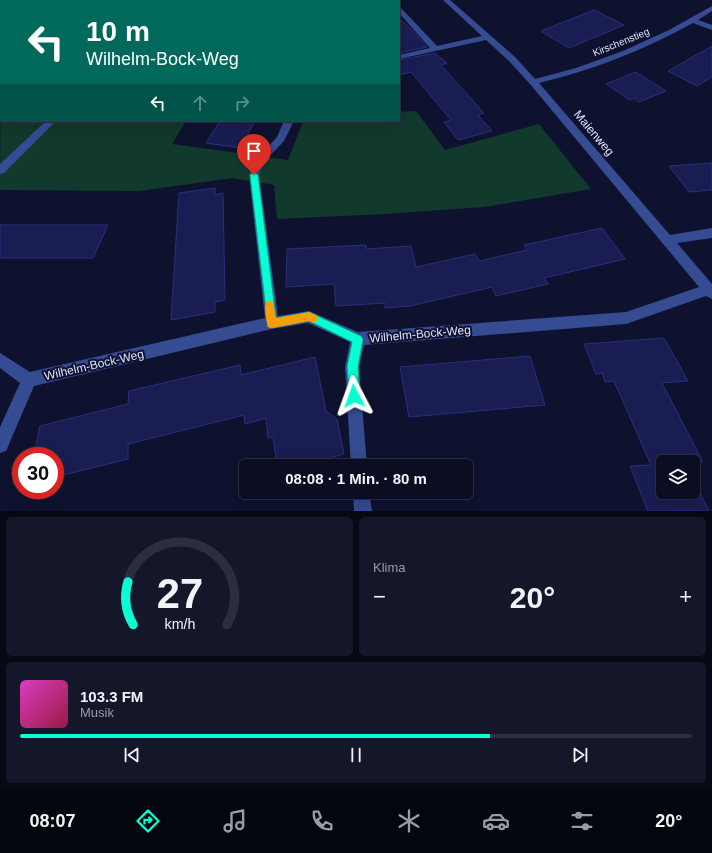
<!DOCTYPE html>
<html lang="de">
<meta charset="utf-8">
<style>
:root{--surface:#0b0e22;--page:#14172a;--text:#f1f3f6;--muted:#9a9ca5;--line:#2b2e40;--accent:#08ffd3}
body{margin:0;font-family:Arial,sans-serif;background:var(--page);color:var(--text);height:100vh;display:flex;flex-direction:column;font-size:15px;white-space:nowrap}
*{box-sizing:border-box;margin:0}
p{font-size:13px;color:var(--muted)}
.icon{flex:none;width:22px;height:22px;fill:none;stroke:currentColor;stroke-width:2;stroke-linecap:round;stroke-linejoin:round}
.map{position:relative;height:511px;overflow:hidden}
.drawer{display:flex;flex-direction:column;gap:6px;padding:6px;background:#060813;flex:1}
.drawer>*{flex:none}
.top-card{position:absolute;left:0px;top:0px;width:400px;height:122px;box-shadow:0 4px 16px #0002,0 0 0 1px var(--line);background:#00695c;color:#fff;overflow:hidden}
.buttons{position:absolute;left:656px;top:455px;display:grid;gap:8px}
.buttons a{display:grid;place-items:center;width:44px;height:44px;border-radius:6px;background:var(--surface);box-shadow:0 4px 16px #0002,0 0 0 1px var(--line);font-size:20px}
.speed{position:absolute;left:12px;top:447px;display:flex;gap:8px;font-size:20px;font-weight:700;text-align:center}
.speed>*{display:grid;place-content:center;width:52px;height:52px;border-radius:50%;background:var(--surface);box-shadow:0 4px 16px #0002,0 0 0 1px var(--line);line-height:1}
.speed .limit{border:6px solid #d22;background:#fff;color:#111}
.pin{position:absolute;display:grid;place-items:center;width:34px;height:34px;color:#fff;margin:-41px -17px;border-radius:50% 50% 50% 0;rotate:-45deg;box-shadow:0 0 4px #0007}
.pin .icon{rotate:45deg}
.me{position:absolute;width:44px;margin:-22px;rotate:356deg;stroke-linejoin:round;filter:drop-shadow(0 0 3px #0008)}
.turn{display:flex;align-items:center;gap:14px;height:84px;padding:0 20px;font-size:18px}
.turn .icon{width:52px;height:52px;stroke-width:2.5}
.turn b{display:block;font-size:28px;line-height:34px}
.lanes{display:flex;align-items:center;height:38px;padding:0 20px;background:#0003;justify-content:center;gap:20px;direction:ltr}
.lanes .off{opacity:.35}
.big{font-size:30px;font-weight:700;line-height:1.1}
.drawer .card{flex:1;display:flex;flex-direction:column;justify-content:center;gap:6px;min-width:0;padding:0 14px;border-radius:6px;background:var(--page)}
.drawer .dial{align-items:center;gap:0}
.dial svg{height:104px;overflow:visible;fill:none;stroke:var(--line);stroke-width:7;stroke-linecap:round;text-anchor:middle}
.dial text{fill:var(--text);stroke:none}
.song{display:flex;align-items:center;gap:12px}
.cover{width:48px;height:48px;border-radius:6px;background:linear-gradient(135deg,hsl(310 70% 55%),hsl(340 70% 35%))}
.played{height:4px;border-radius:2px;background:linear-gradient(90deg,var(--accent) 70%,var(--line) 70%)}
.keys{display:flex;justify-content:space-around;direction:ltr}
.heat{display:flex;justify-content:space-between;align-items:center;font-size:22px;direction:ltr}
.drawer .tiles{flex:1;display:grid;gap:6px;grid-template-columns:1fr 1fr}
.card:last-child{grid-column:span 2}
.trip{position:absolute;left:239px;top:459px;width:234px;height:40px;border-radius:6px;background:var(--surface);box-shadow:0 4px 16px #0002,0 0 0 1px var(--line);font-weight:700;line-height:40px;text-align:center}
.tabs{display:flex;height:64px;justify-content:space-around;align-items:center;background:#04060e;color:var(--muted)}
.tabs .icon{width:28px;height:28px}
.tabs .on{color:var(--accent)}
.tabs b{font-size:18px;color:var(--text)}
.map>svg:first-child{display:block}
.green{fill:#11392c}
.building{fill:#191d51;stroke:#292f7f}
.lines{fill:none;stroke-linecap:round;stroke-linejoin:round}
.minor{fill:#354b92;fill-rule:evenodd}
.route{fill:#08ffd3;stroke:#05a689}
.slow{fill:#f59e0b}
.labels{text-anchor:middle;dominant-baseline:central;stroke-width:4;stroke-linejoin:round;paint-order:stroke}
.far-street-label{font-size:10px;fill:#dce2ff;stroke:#0f122e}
.street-label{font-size:12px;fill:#dce2ff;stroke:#0f122e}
</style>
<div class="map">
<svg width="712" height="511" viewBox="0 0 712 511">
<rect width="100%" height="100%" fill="#0f122e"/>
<path class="green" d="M1,37V121H186L172,144L288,160L303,121H399V112L416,111L445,150L539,124L591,189L484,207L385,214L277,219L274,185L233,178L139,191L0,190Z"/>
<path class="building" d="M594,10L624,25L569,48L541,31Z
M399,18L416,34L427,47L399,53Z
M712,46V77L697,86L668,71Z
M435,53L447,63L441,65L484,113L478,115L492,131L458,140L444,122L451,120L411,72L399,75V60Z
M636,72L666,91L639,102L634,98L630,100L606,84Z
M220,121H255L241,148L206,143Z
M712,163V190L689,192L669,166Z
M215,188V195L223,193L225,300L215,302V312L171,320L179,193Z
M0,225H108L93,258H0Z
M602,228L625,259L544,278L548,284L496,296L492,287L410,306L385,308V303L336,306L334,284L286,287L287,249L366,245L367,249L411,246L416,267L475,254L479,261L527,250L524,245Z
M664,338L688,381L662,383L703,462H663V492H693V479L709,511H648L630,466L651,465L614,381L605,382L602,373L596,374L584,344Z
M530,356L545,405L409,417L400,367Z
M315,357L326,411L337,419L344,454L333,457L335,466H277L273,437L268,438L266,418L245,424L244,415L128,444V459L55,477V456H34L40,426L128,404L129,391L240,365L241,375Z"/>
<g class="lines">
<path class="minor" d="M388,0H394V1H388Z
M443,0H450L515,57L535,79L576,68L623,51L669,30L712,6V11L698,20L712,25V30L693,23C644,50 593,70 539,83L670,235L712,228V238L677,243L712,284V299L706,296L626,324L364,345L359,367L367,466H351L345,367L350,342L308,323L272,329L34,386L6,451L0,453V427L20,383L0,368V353L30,372L265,318L249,175L255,161L277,137L284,121H294L284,141L264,162L259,175L278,316L309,311L358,332L626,312L699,287L530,84L509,61L486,40L399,59V55L430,48L399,13V7L401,8L437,46L482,36Z
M46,121H56L4,173L0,174V164Z
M353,492H369L372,511H354Z"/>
</g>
<path class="route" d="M254,172L258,175L276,318L309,312L361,336L363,339L358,367L360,396L358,400L354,401L350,400L349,396L347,367L352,342L309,321L272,328L268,327L250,175Z"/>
<path class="slow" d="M270,301L273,302L276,318L309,312L316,315L318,318L316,322L313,323L309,321L272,328L268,327C266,320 264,308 266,302Z"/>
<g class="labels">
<g class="far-street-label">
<text transform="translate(621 42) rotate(-22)">Kirschenstieg</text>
</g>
<g class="street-label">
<text transform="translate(594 133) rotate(50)">Maienweg</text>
<text transform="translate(420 334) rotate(-5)">Wilhelm-Bock-Weg</text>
<text transform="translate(94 365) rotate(-13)">Wilhelm-Bock-Weg</text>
</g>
</g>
</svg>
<div class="buttons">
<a><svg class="icon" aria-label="layers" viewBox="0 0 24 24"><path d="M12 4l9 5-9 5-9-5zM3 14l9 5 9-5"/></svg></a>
</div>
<div class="speed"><div class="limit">30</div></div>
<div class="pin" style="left:254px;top:175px;background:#d93025"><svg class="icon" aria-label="arrive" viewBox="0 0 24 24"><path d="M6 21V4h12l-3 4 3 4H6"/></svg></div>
<svg class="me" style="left:354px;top:396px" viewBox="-20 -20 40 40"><path d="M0-17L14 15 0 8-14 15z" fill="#08ffd3" stroke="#fff" stroke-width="4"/></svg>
<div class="trip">08:08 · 1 Min. · 80 m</div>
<div class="top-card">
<div class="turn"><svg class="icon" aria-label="left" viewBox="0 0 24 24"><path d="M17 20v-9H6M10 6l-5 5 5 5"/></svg><div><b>10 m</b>Wilhelm-Bock-Weg</div></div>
<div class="lanes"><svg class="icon" aria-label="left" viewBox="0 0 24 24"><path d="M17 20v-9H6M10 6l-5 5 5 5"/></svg><svg class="icon off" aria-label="ahead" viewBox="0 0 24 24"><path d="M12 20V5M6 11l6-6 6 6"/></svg><svg class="icon off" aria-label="right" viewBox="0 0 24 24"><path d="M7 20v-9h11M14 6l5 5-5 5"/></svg></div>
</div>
</div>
<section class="drawer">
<div class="tiles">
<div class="card dial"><svg viewBox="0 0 100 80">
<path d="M14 69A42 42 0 1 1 86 69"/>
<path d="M14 69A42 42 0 0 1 10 36" stroke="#08ffd3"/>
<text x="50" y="56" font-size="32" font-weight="700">27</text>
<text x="50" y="72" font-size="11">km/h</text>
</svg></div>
<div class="card"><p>Klima</p>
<div class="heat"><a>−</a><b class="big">20°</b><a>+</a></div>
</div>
<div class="card">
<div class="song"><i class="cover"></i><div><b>103.3 FM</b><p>Musik</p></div></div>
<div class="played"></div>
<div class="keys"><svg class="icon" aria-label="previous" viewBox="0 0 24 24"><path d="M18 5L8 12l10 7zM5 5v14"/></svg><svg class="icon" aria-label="pause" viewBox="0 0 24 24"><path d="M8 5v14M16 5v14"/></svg><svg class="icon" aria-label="next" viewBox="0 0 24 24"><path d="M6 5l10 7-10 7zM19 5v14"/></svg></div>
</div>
</div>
</section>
<nav class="tabs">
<b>08:07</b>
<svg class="icon on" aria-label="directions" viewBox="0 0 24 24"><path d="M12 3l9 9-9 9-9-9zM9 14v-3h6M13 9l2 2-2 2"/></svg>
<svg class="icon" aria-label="music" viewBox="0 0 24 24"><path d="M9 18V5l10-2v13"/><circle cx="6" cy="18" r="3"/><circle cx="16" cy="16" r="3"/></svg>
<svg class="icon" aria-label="phone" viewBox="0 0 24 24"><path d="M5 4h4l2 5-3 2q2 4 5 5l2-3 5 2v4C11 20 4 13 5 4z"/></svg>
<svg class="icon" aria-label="climate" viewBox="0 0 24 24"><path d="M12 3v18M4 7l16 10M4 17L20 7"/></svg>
<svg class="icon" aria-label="car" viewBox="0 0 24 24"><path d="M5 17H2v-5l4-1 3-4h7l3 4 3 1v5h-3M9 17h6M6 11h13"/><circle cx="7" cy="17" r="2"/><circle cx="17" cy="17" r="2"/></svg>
<svg class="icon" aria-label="filters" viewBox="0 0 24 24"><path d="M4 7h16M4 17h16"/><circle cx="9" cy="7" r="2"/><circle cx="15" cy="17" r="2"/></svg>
<b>20°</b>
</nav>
